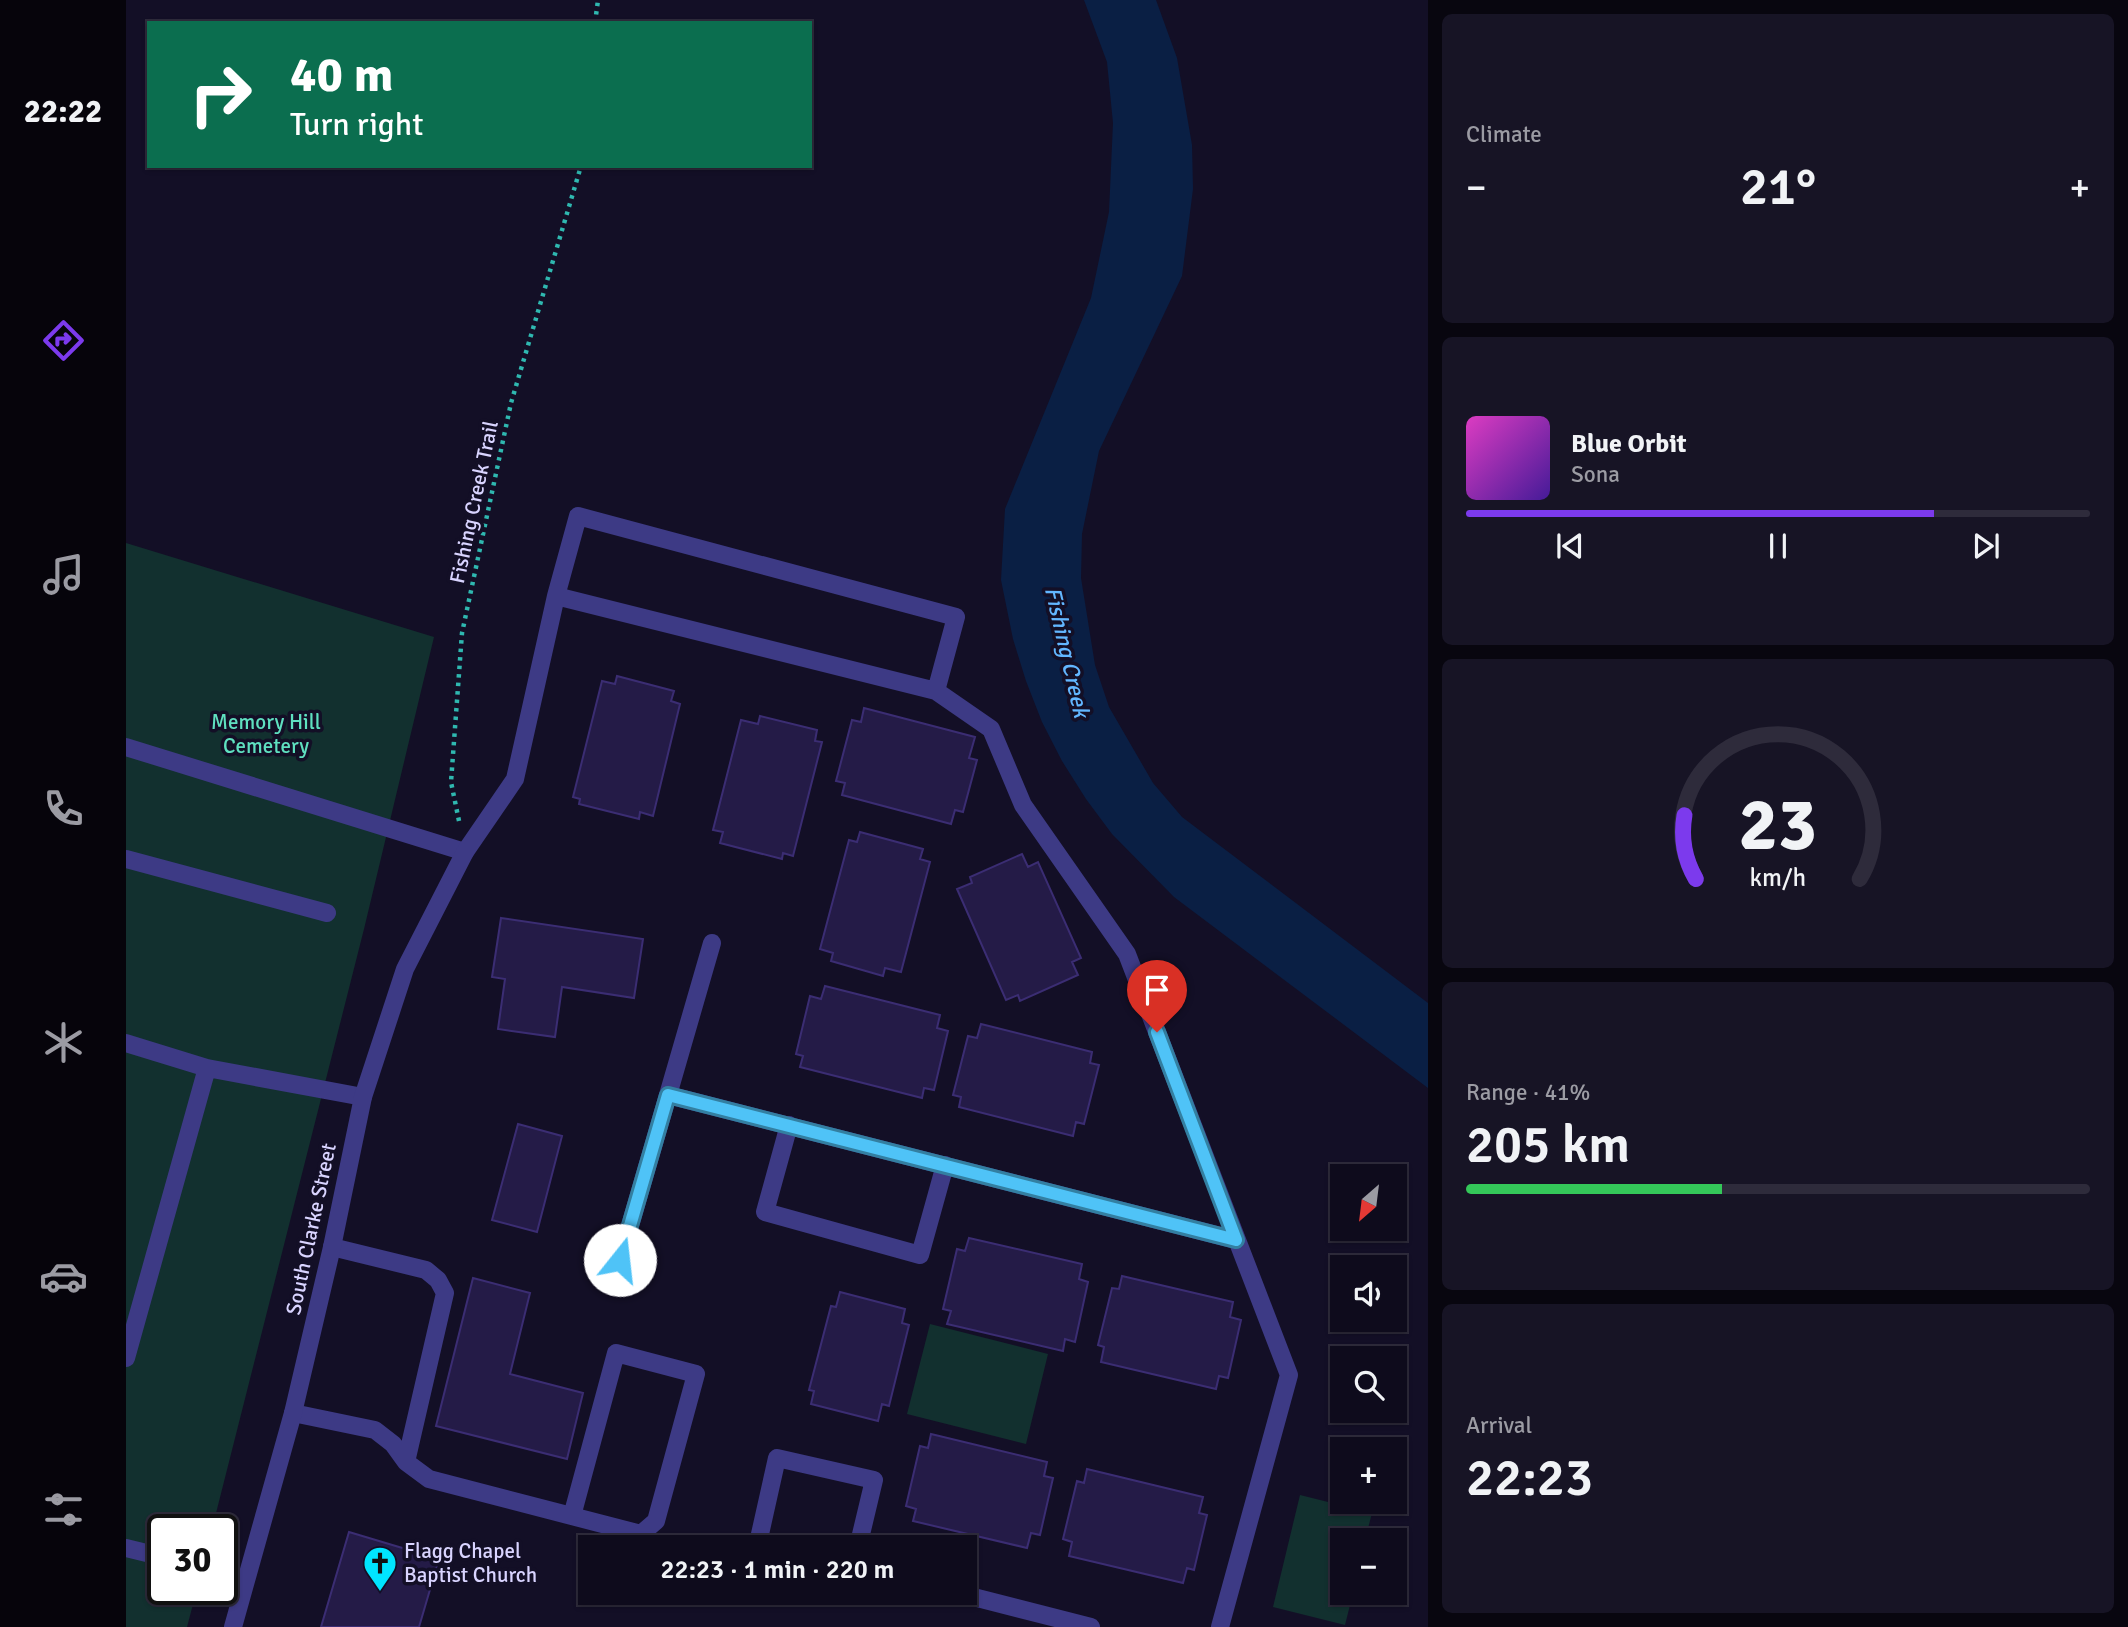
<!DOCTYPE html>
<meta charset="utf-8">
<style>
:root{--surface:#0e0b1c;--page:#171425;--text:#f1f3f6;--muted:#9b9ba3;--line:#2e2b3b;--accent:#7c3aed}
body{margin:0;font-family:Signika,sans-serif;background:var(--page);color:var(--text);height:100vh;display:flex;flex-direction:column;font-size:26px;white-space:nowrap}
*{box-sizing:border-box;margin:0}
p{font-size:23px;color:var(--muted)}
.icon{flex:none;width:38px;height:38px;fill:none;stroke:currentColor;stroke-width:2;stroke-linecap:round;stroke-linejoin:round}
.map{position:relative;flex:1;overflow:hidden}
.side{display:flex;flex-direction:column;gap:14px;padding:14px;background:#08060f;width:700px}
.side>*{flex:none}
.top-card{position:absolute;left:21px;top:21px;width:665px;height:147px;border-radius:0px;box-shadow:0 2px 5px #0004,0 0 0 2px var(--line);background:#0b6e4f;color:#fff;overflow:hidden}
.needle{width:46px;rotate:208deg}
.fabs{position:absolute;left:1204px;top:1164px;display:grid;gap:14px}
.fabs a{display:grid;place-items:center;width:77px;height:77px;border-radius:0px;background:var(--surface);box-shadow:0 2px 5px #0004,0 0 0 2px var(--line);font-size:35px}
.speed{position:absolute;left:21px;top:1514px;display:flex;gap:14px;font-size:35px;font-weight:700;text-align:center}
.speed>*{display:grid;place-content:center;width:91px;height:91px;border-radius:50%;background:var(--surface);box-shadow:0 2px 5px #0004,0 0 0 2px var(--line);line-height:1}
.speed .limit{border:4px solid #111;border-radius:10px;background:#fff;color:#111}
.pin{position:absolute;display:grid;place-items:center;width:60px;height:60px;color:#fff;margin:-72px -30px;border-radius:50% 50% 50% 0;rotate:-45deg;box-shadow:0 0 7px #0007}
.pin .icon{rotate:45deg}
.me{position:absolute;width:77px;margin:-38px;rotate:16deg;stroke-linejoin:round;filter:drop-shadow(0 0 5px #0008)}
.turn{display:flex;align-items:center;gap:24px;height:147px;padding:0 28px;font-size:32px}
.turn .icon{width:91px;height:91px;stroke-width:2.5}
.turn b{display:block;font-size:49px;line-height:60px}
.big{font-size:52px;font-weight:600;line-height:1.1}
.side .card{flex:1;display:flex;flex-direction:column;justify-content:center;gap:10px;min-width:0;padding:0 24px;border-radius:10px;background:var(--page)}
.side .dial{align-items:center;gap:0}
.dial svg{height:182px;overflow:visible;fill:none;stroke:var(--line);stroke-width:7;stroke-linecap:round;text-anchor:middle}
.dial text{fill:var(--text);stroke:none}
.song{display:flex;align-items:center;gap:21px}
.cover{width:84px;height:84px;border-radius:10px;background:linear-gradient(135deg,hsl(310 70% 55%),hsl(260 70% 35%))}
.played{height:7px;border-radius:4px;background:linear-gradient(90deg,var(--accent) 75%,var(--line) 75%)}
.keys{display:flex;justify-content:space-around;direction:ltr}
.heat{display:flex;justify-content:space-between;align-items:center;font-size:38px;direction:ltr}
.charge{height:10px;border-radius:5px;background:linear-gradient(90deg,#34c759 41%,var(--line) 0)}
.trip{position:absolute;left:452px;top:1535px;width:399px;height:70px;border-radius:0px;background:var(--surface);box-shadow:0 2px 5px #0004,0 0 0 2px var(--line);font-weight:600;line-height:70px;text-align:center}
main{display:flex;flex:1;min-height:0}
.dock{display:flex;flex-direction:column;width:126px;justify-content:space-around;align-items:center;background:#06040b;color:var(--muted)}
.dock .icon{width:49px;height:49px}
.dock .current{color:var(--accent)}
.dock b{font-size:32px;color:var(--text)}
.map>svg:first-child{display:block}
.green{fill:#12302f}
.water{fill:#0a1f44}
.building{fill:#241b47;stroke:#3b2d73;stroke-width:2}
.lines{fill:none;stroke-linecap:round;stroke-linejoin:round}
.path{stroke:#2fb8b0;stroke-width:4.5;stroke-dasharray:3.5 5;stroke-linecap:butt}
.lane{stroke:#3d3a85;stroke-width:18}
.street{stroke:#3d3a85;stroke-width:18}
.route-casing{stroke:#337fa1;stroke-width:18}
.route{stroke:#4fc3f7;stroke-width:12}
.labels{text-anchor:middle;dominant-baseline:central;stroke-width:7;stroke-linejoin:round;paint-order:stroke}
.street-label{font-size:21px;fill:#d9d4ff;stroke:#130f26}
.park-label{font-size:21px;fill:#5fe0c0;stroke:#130f26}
.poi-label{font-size:21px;fill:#d9d4ff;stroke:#130f26;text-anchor:start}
.water-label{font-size:23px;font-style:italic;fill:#62b6ff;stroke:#130f26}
</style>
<main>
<nav class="dock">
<b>22:22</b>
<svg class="icon current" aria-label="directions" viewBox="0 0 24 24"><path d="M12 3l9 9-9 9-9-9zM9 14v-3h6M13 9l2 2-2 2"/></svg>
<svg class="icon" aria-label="music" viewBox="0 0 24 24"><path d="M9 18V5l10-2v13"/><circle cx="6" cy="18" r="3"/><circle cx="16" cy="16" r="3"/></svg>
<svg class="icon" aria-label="phone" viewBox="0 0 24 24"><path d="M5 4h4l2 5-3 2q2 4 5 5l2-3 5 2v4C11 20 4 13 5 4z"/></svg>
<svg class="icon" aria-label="climate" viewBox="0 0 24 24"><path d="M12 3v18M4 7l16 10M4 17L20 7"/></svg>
<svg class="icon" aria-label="car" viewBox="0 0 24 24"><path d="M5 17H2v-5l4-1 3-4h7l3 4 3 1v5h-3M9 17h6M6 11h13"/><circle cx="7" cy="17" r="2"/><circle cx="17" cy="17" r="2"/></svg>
<svg class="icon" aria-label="filters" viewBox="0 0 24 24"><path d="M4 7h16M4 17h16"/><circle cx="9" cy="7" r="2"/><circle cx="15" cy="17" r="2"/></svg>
</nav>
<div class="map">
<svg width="1302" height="1627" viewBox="0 0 1302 1627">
<rect width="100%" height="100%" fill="#130f26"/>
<path class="green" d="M0,543L308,637L238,929L86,1529L37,1530V1589H71L61,1627H0Z
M804,1324L922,1354L900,1444L781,1414Z
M1174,1495L1246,1513L1239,1540H1216V1592L1227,1593L1219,1625L1147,1607Z"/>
<path class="water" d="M958,0H1030L1051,58L1066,145L1067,189L1056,276L973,451L956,534L955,578L969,665L983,707L1027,783L1056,817L1302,1003V1088L1048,897L986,834L960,799L936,761L916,722L900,681L887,639L875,580L879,509L965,298L983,212L987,123L981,62Z"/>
<path class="building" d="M491,676L548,691L545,701L554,704L527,816L514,812L513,819L453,804L454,799L447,797L476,681L489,684Z
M738,708L849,737L843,758L851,760L837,812L829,810L825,824L716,795L719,783L710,781L726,720L735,722Z
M634,716L691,730L689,741L696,742L667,856L657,853L656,859L594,843L597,832L587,830L615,720L632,724Z
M734,832L797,849L794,859L804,862L775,972L759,968L757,976L705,961L707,953L694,949L723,840L731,842Z
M896,854L902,867L912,862L955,958L946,962L952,975L894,1001L892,995L880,1000L831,889L846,883L844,877Z
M375,918L517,939L508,998L436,987L429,1037L372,1029L379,979L366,977Z
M699,986L814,1015L811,1028L822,1031L808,1090L798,1088L796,1098L674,1067L677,1056L670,1054L684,996L695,999Z
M855,1024L966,1052L964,1063L973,1065L958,1124L950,1122L947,1136L833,1107L835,1097L827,1095L842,1036L851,1038Z
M392,1124L436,1136L411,1232L366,1220Z
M843,1238L956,1264L953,1279L962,1282L949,1342L939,1339L937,1351L821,1324L825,1311L817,1309L831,1249L839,1251Z
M996,1276L1107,1302L1104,1317L1115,1320L1102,1378L1093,1376L1090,1389L975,1362L978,1347L972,1345L986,1288L993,1289Z
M347,1278L404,1293L384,1374L457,1393L441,1459L310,1426Z
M714,1292L779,1309L776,1323L783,1325L763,1406L756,1404L752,1421L685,1404L688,1391L683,1390L705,1306L710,1307Z
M805,1434L921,1462L918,1476L927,1478L914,1535L905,1533L901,1548L787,1521L790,1509L780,1506L794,1446L802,1448Z
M961,1469L1077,1497L1073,1513L1081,1515L1068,1570L1061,1568L1057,1583L943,1556L946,1542L937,1539L951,1481L958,1483Z
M223,1532L313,1559L293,1627H195Z"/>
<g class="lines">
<path class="path" d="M469,23L472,0
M333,821L325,782L336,633L385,403L455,166"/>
<path class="lane" d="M0,747L339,852
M0,859L201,913
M0,1043L81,1068L237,1097
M206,1247L300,1270L312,1280L319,1293L280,1462
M0,1358L81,1068
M167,1413L249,1430L267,1444L280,1462L303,1479L515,1534L530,1521L570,1374L490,1353L446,1516
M0,1548L37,1557"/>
<path class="street" d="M430,596L452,516L830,617L810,691
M542,1095L586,943
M663,1125L639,1212L794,1255L819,1165
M494,1260L542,1095L1110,1240
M648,1547L632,1543L651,1458L748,1480L732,1547
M828,1592L965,1627
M107,1627L167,1413L206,1247L237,1097L279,969L339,852L389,779L430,596L810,691L865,729L897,805L1001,954L1163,1375L1094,1627"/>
</g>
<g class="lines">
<defs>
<path id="route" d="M494,1260L542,1095L1110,1240L1031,1032"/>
</defs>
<use href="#route" class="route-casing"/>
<use href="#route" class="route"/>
</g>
<defs>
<symbol id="church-pin" viewBox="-11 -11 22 30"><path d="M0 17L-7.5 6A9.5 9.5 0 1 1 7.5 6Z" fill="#00e5ff" stroke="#130f26"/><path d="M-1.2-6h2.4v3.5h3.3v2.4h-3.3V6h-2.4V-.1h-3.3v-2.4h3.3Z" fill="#111"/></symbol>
</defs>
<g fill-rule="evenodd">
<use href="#church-pin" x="235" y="1544" width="38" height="52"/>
</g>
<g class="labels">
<g class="street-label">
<text transform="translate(348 502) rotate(-78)">Fishing Creek Trail</text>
<text transform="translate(185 1229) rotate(-78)">South Clarke Street</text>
</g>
<g class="park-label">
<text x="140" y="722">Memory Hill<tspan x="140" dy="24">Cemetery</tspan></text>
</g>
<g class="poi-label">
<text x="278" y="1551">Flagg Chapel<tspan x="278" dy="24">Baptist Church</tspan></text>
</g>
<g class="water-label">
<text transform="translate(941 652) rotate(77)">Fishing Creek</text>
</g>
</g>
</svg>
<div class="fabs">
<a><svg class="needle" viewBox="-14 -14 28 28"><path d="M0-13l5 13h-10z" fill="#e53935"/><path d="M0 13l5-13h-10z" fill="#9b9ba3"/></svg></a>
<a><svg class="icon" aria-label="sound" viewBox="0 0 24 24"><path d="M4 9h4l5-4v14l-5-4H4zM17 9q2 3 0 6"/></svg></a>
<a><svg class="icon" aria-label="search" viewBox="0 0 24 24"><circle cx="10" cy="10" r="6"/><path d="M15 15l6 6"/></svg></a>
<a>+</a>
<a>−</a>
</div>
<div class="speed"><div class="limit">30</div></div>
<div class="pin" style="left:1031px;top:1032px;background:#d93025"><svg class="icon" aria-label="arrive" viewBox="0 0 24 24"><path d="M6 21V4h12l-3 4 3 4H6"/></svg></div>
<svg class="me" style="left:494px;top:1260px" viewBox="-20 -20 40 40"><circle r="19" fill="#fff"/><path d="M0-13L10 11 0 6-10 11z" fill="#4fc3f7"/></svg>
<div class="trip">22:23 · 1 min · 220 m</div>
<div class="top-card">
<div class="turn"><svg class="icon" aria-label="right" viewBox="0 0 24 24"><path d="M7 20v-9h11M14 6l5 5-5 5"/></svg><div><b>40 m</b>Turn right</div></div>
</div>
</div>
<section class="side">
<div class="card"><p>Climate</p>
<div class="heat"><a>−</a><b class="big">21°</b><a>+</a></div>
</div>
<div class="card">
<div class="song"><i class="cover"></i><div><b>Blue Orbit</b><p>Sona</p></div></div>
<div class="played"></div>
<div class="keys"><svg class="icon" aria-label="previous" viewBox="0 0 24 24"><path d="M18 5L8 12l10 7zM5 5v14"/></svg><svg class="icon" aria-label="pause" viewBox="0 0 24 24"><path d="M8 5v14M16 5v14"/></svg><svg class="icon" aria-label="next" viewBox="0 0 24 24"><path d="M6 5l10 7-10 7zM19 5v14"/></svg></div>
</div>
<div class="card dial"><svg viewBox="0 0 100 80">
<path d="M14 69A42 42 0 1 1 86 69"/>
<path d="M14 69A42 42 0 0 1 9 41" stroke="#7c3aed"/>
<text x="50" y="56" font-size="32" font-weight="700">23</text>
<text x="50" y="72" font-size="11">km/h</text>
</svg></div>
<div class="card"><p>Range · 41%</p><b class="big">205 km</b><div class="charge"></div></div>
<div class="card"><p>Arrival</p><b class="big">22:23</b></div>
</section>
</main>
